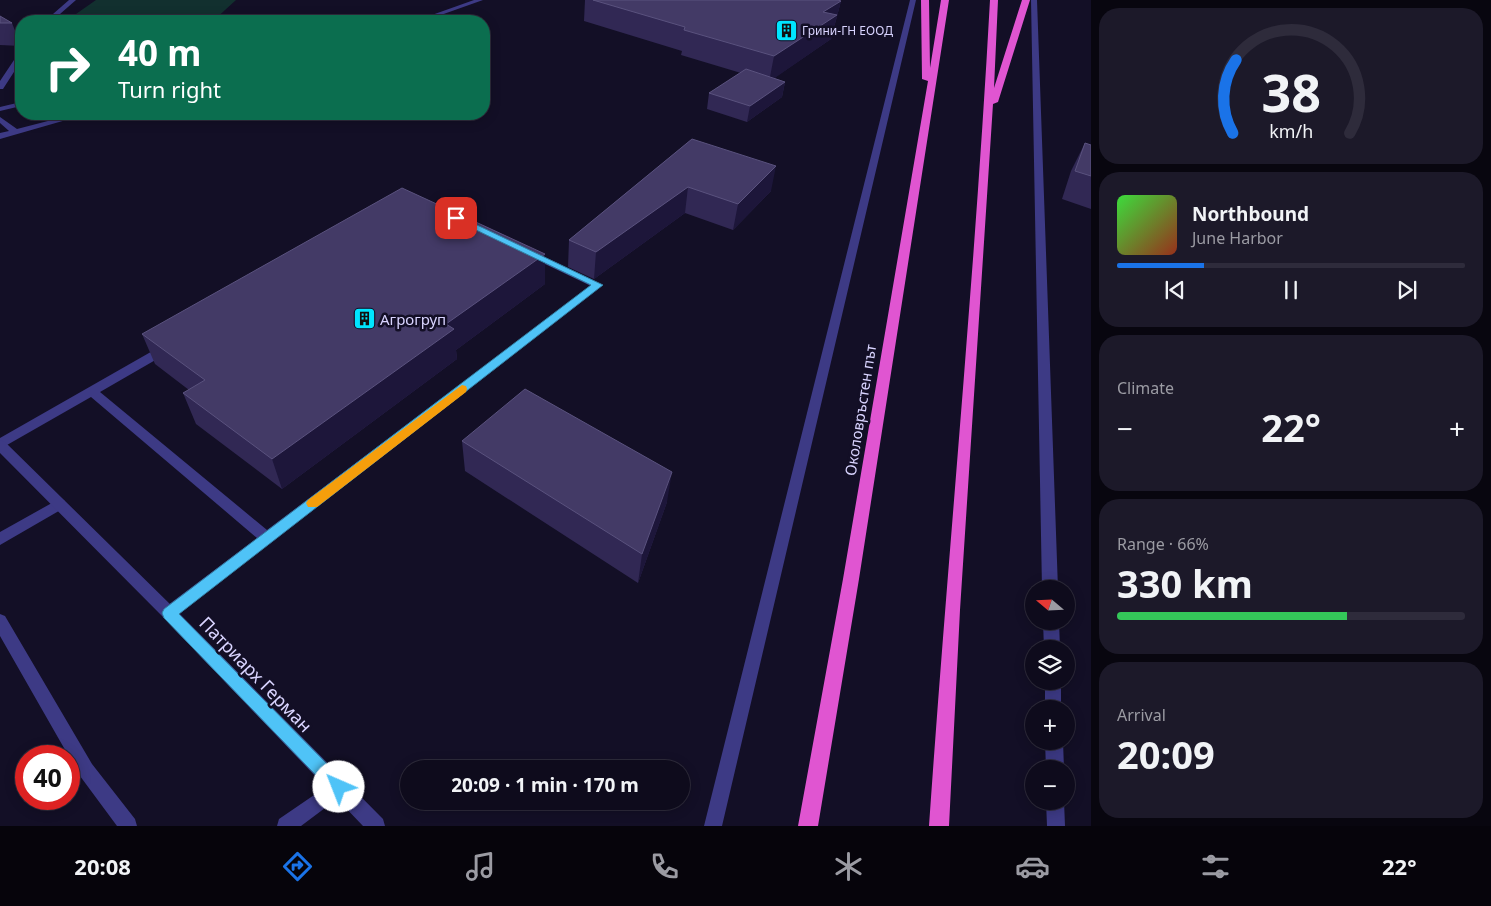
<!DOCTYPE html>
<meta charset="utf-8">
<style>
:root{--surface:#0e0b1c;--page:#1c1929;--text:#f1f3f6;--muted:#9b9ba3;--line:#2e2b3b;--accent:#1a73e8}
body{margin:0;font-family:"Noto Sans",sans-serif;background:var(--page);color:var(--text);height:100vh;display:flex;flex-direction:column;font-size:19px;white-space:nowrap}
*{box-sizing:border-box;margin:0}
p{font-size:16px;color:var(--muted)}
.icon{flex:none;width:28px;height:28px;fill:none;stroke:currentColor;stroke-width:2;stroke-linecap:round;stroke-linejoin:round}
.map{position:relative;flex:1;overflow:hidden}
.details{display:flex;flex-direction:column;gap:8px;padding:8px;background:#08060f;width:400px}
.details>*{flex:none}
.top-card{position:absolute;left:15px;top:15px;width:475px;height:105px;border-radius:20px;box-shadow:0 2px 12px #0003,0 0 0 1px var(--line);background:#0b6e4f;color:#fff;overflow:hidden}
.needle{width:32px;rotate:289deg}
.fabs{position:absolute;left:1025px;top:580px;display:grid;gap:10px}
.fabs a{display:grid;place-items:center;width:50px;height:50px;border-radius:50%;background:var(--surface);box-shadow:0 2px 12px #0003,0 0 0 1px var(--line);font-size:25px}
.speed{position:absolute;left:15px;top:745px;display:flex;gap:10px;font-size:25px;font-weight:700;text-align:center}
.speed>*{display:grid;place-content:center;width:65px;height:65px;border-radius:50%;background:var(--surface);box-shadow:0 2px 12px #0003,0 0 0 1px var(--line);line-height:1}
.speed .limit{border:8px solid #d22;background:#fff;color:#111}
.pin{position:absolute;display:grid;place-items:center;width:42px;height:42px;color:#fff;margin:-21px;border-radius:10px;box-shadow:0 2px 8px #0006}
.me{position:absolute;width:55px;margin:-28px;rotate:316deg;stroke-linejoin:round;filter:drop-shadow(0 0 4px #0008)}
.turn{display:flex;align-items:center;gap:18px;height:105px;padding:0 20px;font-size:22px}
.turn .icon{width:65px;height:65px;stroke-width:2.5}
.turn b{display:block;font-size:35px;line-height:42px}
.big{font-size:38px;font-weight:700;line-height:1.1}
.details .tile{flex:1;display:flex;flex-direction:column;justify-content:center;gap:8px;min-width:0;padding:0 18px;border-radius:20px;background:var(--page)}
.details .dial{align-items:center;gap:0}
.dial svg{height:130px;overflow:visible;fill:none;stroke:var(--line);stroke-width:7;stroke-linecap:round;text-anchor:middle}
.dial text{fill:var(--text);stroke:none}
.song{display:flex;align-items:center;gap:15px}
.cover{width:60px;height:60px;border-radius:8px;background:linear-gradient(135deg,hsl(120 70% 55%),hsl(10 70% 35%))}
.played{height:5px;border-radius:2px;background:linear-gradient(90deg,var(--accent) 25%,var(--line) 25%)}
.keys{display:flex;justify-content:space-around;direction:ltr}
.heat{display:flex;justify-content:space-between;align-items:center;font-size:28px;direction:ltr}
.charge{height:8px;border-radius:4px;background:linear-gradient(90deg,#34c759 66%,var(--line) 0)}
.trip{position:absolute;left:400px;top:760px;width:290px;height:50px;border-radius:25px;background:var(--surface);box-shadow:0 2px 12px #0003,0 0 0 1px var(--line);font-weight:700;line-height:50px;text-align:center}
.tab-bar{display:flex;height:80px;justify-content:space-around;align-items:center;background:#06040b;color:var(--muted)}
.tab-bar .icon{width:35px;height:35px}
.tab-bar .on{color:var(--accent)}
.tab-bar b{font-size:22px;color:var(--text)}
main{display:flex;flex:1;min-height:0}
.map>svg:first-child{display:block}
.green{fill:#12302f}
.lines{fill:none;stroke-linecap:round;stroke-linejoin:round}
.service{fill:#3d3a85;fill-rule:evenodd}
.minor{fill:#3d3a85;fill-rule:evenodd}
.tertiary{fill:#3d3a85;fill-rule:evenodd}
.trunk{fill:#e055d1;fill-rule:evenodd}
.wall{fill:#312854}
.shaded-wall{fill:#1d163a}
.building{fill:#433a66;stroke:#5a527e}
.route{fill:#4fc3f7;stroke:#337fa1}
.slow{fill:#f59e0b}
.labels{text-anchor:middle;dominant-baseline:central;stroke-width:5;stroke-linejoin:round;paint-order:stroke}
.far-poi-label{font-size:12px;fill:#d9d4ff;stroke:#130f26;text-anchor:start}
.poi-label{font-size:15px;fill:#d9d4ff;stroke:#130f26;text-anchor:start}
.street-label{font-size:15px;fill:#d9d4ff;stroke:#130f26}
.near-street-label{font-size:18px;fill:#d9d4ff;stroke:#130f26}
</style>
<main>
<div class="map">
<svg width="1091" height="826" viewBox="0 0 1091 826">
<rect width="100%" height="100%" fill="#130f26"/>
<path class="green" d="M96,0H236L213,21H66Z"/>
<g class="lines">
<path class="service" d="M21,102V106L0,111V107Z
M530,250L603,285L174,618L169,620L164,618L161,613L164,608L257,538L91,397L0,449V438L163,345H171L173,348L171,351L100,392L267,530L591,286L526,255L525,253Z
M59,499L64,500L66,504L64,508L0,545V532Z
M0,614L5,616L92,764L135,819L137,826H117L80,776L0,636Z
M339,778L345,781L348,787L345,793L301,826H277L279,819Z"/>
<path class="minor" d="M69,0H76L52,21H45Z
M474,0H483L424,21H415Z
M910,0H916L722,826H704Z
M1031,0H1037L1058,589H1042Z
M18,54H21V61L3,89H0V81Z
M75,114H87L0,139V133L9,131L0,123V117L17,129Z
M1043,621H1059L1060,649H1044Z
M1045,681H1061V709H1045Z
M1045,741H1063L1064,769H1046Z
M1046,801H1064L1065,826H1047Z"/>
<path class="tertiary" d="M0,440L5,442L174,608L383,819L385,826H363L164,618L0,453Z"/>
<path class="trunk" d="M921,0H929L930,68L941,0H949L859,579L818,826H798L843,579L928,81L922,79Z
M990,0H998L994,88L1022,0H1030L998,102L993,104L960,610L949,826H929C948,551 975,276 990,0Z"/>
</g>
<path class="wall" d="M585,0H838L841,1L831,39L774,78L785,82L782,97L747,122L707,109L709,93L741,73L681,55L682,51L584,21Z
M0,16L12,23L21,46L0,45Z
M692,139L771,191L733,230L685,213L594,279L568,267L569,240Z
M1085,143L1091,145V209L1062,199L1071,171Z
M545,284L456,350L457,359L282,489L196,424L183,393L189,390L155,364L142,334Z
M462,441L667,502L638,583L465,471Z"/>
<path class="shaded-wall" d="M841,1L831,39L769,82L774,56L823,12Z
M785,82L782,97L747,122L750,106Z
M776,166L771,191L733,230L738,204Z
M688,187L685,213L594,279L596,252Z
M545,254V284L456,350L457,359L282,489L272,459L446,324Z
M672,472L667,502L638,583L642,554Z"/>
<path class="building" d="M593,0H838L841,1L823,12L837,15L774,56L684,30L685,27Z
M0,16L12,23H0Z
M746,69L785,82L750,106L709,93Z
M692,139L776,166L738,204L688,187L596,252L569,240Z
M1085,143L1091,145V176L1075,171Z
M402,188L545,254L446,324L454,329L272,459L183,393L205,380L142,334Z
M525,389L672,472L642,554L462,441Z"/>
<path class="route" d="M456,215L603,285L179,614L345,782L347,787L345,793L339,796L333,793L164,618L162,613L164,609L591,285L453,219V216Z"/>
<path class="slow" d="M462,385L466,386L467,389L466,392L317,507H308L306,503L308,500Z"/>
<defs>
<symbol id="building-square" viewBox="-11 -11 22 22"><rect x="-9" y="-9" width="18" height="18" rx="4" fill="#00e5ff" stroke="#130f26"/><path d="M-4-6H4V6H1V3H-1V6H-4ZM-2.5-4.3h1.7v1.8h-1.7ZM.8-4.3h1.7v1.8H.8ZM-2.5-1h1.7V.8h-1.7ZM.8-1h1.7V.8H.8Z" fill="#111"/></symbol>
</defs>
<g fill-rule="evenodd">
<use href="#building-square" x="774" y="18" width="25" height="25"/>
<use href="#building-square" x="352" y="306" width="25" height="25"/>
</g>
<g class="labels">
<g class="far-poi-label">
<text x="802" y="30">Грини-ГН ЕООД</text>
</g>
<g class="poi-label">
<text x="380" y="319">Агрогруп</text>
</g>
<g class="street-label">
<text transform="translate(860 410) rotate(-81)">Околовръстен път</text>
</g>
<g class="near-street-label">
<text transform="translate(256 674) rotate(46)">Патриарх Герман</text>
</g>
</g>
</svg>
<div class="fabs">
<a><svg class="needle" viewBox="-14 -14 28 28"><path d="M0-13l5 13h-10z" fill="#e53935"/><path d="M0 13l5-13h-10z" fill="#9b9ba3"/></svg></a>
<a><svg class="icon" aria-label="layers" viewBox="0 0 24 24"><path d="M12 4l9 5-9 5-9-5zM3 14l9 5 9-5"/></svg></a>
<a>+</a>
<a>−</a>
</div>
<div class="speed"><div class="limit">40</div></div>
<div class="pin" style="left:456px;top:218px;background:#d93025"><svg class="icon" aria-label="arrive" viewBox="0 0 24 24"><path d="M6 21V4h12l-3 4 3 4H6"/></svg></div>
<svg class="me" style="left:339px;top:787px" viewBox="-20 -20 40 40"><circle r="19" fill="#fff"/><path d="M0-13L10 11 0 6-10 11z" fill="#4fc3f7"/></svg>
<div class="trip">20:09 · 1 min · 170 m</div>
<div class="top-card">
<div class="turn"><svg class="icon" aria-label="right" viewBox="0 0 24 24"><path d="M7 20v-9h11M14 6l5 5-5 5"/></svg><div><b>40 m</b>Turn right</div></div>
</div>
</div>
<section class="details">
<div class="tile dial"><svg viewBox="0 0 100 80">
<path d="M14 69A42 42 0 1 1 86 69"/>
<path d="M14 69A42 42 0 0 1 16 24" stroke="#1a73e8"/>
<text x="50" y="56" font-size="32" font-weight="700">38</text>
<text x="50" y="72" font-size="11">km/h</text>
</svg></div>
<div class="tile">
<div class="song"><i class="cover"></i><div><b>Northbound</b><p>June Harbor</p></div></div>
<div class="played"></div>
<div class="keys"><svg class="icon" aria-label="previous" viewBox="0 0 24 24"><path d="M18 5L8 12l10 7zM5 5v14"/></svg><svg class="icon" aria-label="pause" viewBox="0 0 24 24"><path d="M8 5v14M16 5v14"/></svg><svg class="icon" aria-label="next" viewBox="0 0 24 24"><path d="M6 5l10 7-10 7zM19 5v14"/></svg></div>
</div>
<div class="tile"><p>Climate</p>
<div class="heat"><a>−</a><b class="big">22°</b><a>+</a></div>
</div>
<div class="tile"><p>Range · 66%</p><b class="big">330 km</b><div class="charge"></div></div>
<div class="tile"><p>Arrival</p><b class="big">20:09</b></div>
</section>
</main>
<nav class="tab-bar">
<b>20:08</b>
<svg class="icon on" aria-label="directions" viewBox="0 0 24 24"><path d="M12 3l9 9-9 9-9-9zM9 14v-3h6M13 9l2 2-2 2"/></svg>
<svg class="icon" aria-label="music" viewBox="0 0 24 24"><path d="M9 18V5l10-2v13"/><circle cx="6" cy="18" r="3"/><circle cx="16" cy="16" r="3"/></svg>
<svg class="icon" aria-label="phone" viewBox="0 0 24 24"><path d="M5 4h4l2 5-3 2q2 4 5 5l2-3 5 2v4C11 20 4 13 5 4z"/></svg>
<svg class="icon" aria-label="climate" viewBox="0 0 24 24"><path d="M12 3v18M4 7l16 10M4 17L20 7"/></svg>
<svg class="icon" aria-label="car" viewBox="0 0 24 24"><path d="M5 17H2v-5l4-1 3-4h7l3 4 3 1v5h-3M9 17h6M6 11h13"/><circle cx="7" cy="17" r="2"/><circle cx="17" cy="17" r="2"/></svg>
<svg class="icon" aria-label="filters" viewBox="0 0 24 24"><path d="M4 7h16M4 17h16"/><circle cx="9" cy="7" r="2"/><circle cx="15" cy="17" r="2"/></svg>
<b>22°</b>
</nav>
